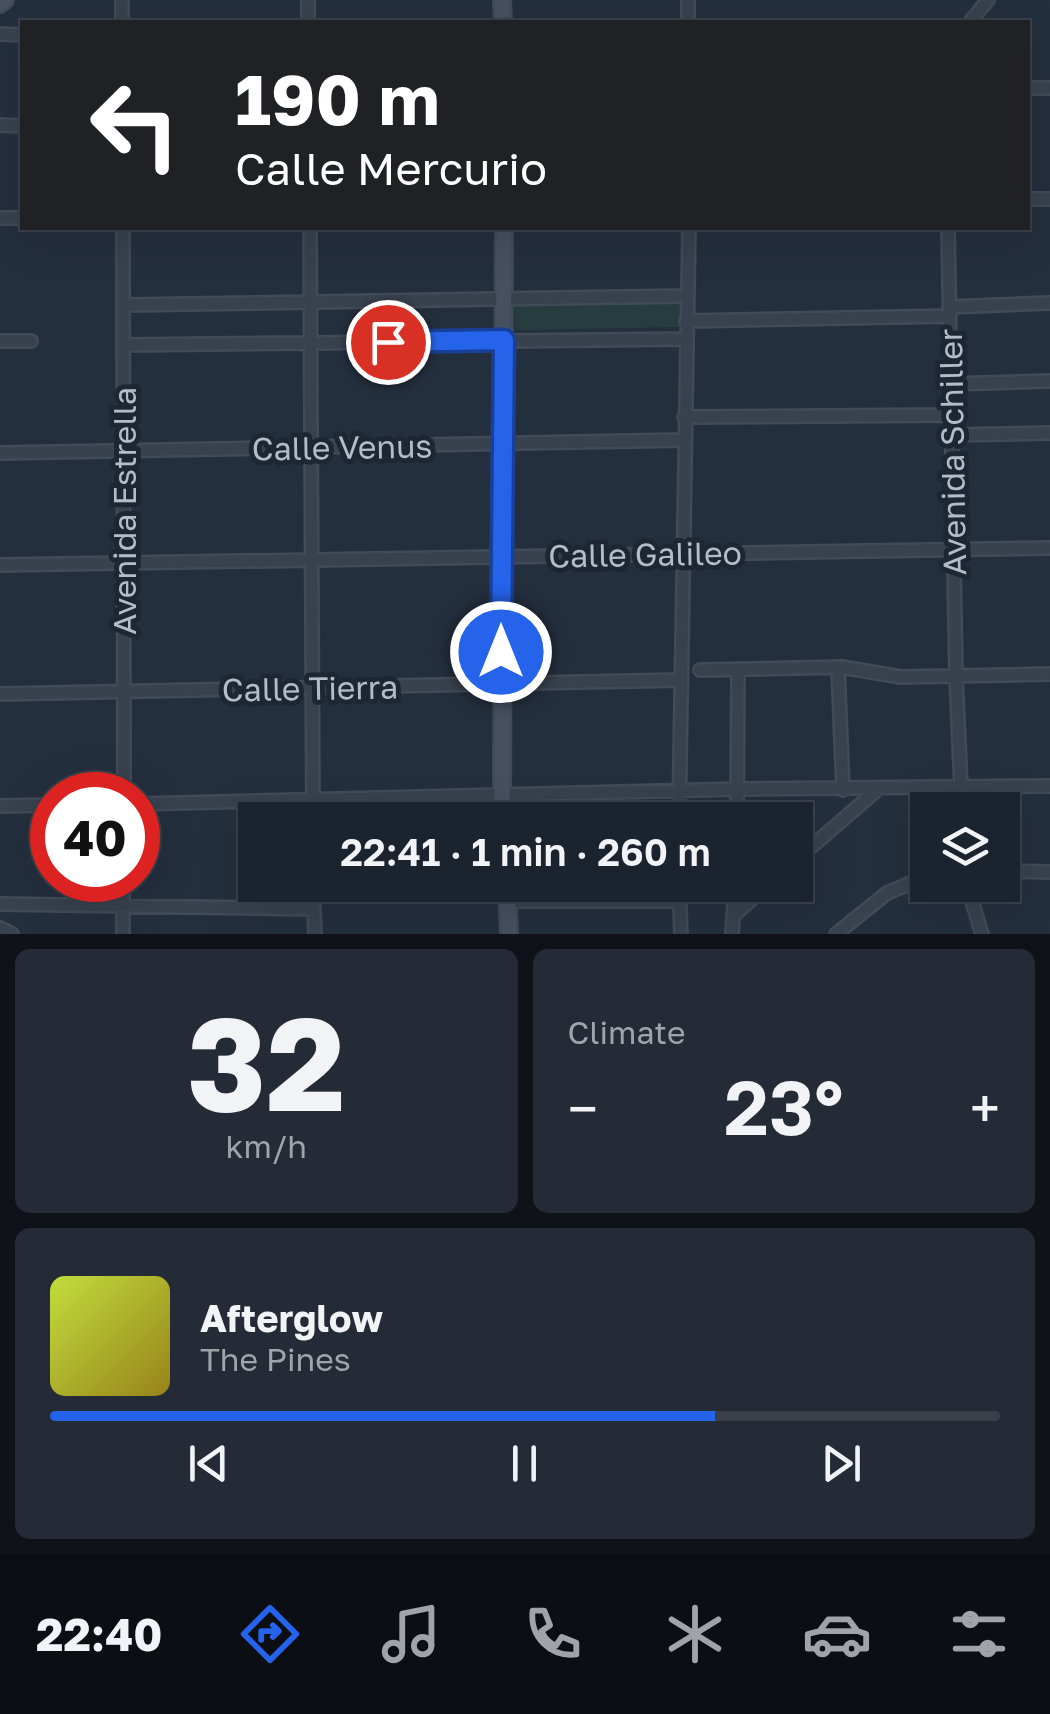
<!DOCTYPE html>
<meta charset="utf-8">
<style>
:root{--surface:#1b232e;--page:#242b36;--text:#f1f3f6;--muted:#a0a4aa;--line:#39404a;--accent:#2563eb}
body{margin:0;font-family:"Golos Text",sans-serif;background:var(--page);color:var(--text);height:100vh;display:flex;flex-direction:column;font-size:38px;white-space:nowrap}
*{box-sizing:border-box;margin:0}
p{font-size:32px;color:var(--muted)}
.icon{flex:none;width:55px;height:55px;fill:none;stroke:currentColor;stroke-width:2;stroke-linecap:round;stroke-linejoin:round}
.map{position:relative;height:934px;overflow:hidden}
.panel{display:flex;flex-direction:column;gap:15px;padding:15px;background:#0f1319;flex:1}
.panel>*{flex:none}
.banner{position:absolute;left:20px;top:20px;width:1010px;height:210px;border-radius:0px;box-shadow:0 10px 40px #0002,0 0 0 2px var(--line);background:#202124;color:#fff;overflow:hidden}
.tools{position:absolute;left:910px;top:792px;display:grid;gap:20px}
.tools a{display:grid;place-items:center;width:110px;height:110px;border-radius:0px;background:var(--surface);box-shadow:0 10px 40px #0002,0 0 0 2px var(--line);font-size:50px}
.speed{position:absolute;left:30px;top:772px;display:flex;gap:20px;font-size:50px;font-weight:700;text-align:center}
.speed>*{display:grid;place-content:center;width:130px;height:130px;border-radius:50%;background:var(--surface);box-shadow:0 10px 40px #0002,0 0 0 2px var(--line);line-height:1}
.speed .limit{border:15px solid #d22;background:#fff;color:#111}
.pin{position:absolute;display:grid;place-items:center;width:85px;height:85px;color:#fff;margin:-42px;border:5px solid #fff;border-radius:50%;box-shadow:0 2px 10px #0007}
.me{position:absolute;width:110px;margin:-55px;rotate:0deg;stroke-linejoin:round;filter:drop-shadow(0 0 8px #0008)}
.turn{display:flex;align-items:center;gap:35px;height:210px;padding:0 50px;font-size:45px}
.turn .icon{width:130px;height:130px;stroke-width:2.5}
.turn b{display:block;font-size:70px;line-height:85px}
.big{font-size:75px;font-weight:600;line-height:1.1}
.panel .tile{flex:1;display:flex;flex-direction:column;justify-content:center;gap:15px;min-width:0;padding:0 35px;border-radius:15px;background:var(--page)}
.panel .dial{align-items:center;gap:0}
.dial b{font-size:130px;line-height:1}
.song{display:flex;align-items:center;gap:30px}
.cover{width:120px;height:120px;border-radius:15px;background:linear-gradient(135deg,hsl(70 70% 55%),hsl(50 70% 35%))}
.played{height:10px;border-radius:5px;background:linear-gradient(90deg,var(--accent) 70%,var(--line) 70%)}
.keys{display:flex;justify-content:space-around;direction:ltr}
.heat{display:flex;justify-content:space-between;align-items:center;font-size:55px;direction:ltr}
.panel .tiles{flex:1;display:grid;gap:15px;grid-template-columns:1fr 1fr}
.tile:last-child{grid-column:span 2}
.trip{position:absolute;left:238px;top:802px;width:575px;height:100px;border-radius:0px;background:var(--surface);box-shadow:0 10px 40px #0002,0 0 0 2px var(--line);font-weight:600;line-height:100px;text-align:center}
.menu{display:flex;height:160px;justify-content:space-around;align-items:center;background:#0b0e12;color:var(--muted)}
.menu .icon{width:70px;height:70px}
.menu .selected{color:var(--accent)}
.menu b{font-size:45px;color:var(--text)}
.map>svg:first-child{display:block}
.green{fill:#263c3f}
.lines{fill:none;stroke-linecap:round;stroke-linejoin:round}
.street-casing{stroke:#414a57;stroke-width:16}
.secondary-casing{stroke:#414a57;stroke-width:20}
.street{stroke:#38414e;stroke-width:11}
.secondary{stroke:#465061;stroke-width:15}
.route-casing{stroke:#184099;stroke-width:25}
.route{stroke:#2563eb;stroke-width:18}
.labels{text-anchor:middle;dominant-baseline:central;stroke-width:10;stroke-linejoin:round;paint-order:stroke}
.street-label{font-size:32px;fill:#b4bcc9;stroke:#1d2633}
</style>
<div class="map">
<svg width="1050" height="934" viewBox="0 0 1050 934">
<rect width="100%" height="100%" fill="#242f3e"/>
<path class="green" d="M680,299L681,327L515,330L514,302Z"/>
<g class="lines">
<defs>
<path id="street" d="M122,0V22
M308,0V22
M688,0V22
M970,22L988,0
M0,34L22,35
M1028,88H1050
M0,125L22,126
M1028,199H1050
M0,218H22
M123,228L124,795
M310,228L313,820
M948,228L956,676L962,810
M124,305L687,296
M949,307L1050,303
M686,321L950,316
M0,341H31
M123,345L686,339
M951,384L1050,381
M684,417L951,415
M952,435L1050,433
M0,453L683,440
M0,565L1050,548
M838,667L843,790
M700,670L842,667L901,677L1050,674
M0,694L680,680
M138,804L738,789L1050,786
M0,806L52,805
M679,820L689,228
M737,820L738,669
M795,861L877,790
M1002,871L1050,872
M313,885L315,934
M679,885L681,934
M967,885L982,934
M508,901H679
M0,904L313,909
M734,915L768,885
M0,928L12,934
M123,934V880
M732,934L735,885
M836,934L887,893L928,876"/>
<path id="secondary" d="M502,0L503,22
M0,4L5,0
M502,820L504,228
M507,885L509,934"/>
</defs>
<use href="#street" class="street-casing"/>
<use href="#secondary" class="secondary-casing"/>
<use href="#street" class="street"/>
<use href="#secondary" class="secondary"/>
</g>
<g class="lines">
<defs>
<path id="route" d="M388,342L504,340L501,652"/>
</defs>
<use href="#route" class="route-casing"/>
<use href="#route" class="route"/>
</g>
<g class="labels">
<g class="street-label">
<text transform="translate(342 447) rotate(-1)">Calle Venus</text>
<text transform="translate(952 452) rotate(-91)">Avenida Schiller</text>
<text transform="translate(124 511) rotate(-90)">Avenida Estrella</text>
<text transform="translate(645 554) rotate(-1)">Calle Galileo</text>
<text transform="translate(310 688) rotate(-1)">Calle Tierra</text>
</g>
</g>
</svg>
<div class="tools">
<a><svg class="icon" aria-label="layers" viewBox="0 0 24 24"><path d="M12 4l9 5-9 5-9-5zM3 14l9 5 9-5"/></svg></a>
</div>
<div class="speed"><div class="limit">40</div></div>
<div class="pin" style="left:388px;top:342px;background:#d93025"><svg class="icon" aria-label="arrive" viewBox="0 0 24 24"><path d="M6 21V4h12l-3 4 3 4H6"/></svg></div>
<svg class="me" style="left:501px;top:652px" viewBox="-20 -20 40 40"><circle r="17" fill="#2563eb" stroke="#fff" stroke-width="3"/><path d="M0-11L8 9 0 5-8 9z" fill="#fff"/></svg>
<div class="trip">22:41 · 1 min · 260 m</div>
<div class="banner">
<div class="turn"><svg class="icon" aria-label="left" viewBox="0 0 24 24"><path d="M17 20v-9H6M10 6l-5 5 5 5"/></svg><div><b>190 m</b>Calle Mercurio</div></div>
</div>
</div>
<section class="panel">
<div class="tiles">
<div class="tile dial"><b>32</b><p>km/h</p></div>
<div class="tile"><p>Climate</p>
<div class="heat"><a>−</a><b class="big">23°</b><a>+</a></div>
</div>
<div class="tile">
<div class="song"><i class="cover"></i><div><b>Afterglow</b><p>The Pines</p></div></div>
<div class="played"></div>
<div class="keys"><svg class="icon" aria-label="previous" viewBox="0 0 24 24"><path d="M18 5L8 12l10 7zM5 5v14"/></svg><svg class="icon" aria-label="pause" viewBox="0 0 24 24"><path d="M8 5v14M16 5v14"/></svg><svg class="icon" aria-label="next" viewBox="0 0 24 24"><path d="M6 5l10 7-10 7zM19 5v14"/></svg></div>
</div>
</div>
</section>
<nav class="menu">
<b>22:40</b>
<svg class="icon selected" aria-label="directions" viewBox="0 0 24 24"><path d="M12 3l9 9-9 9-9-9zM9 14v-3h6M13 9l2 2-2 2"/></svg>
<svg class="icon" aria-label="music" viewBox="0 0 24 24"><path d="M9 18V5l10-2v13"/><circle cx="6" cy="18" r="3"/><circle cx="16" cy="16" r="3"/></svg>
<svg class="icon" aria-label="phone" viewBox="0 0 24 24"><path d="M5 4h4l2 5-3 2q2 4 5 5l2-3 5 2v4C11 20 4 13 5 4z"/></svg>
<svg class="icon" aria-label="climate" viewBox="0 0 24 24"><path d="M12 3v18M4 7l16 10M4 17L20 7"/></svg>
<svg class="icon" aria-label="car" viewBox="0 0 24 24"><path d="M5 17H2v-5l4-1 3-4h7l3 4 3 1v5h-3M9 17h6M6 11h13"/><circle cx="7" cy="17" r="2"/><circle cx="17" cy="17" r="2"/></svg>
<svg class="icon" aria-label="filters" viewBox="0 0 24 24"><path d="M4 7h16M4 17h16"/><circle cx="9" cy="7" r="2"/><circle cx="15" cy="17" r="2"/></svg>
</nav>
